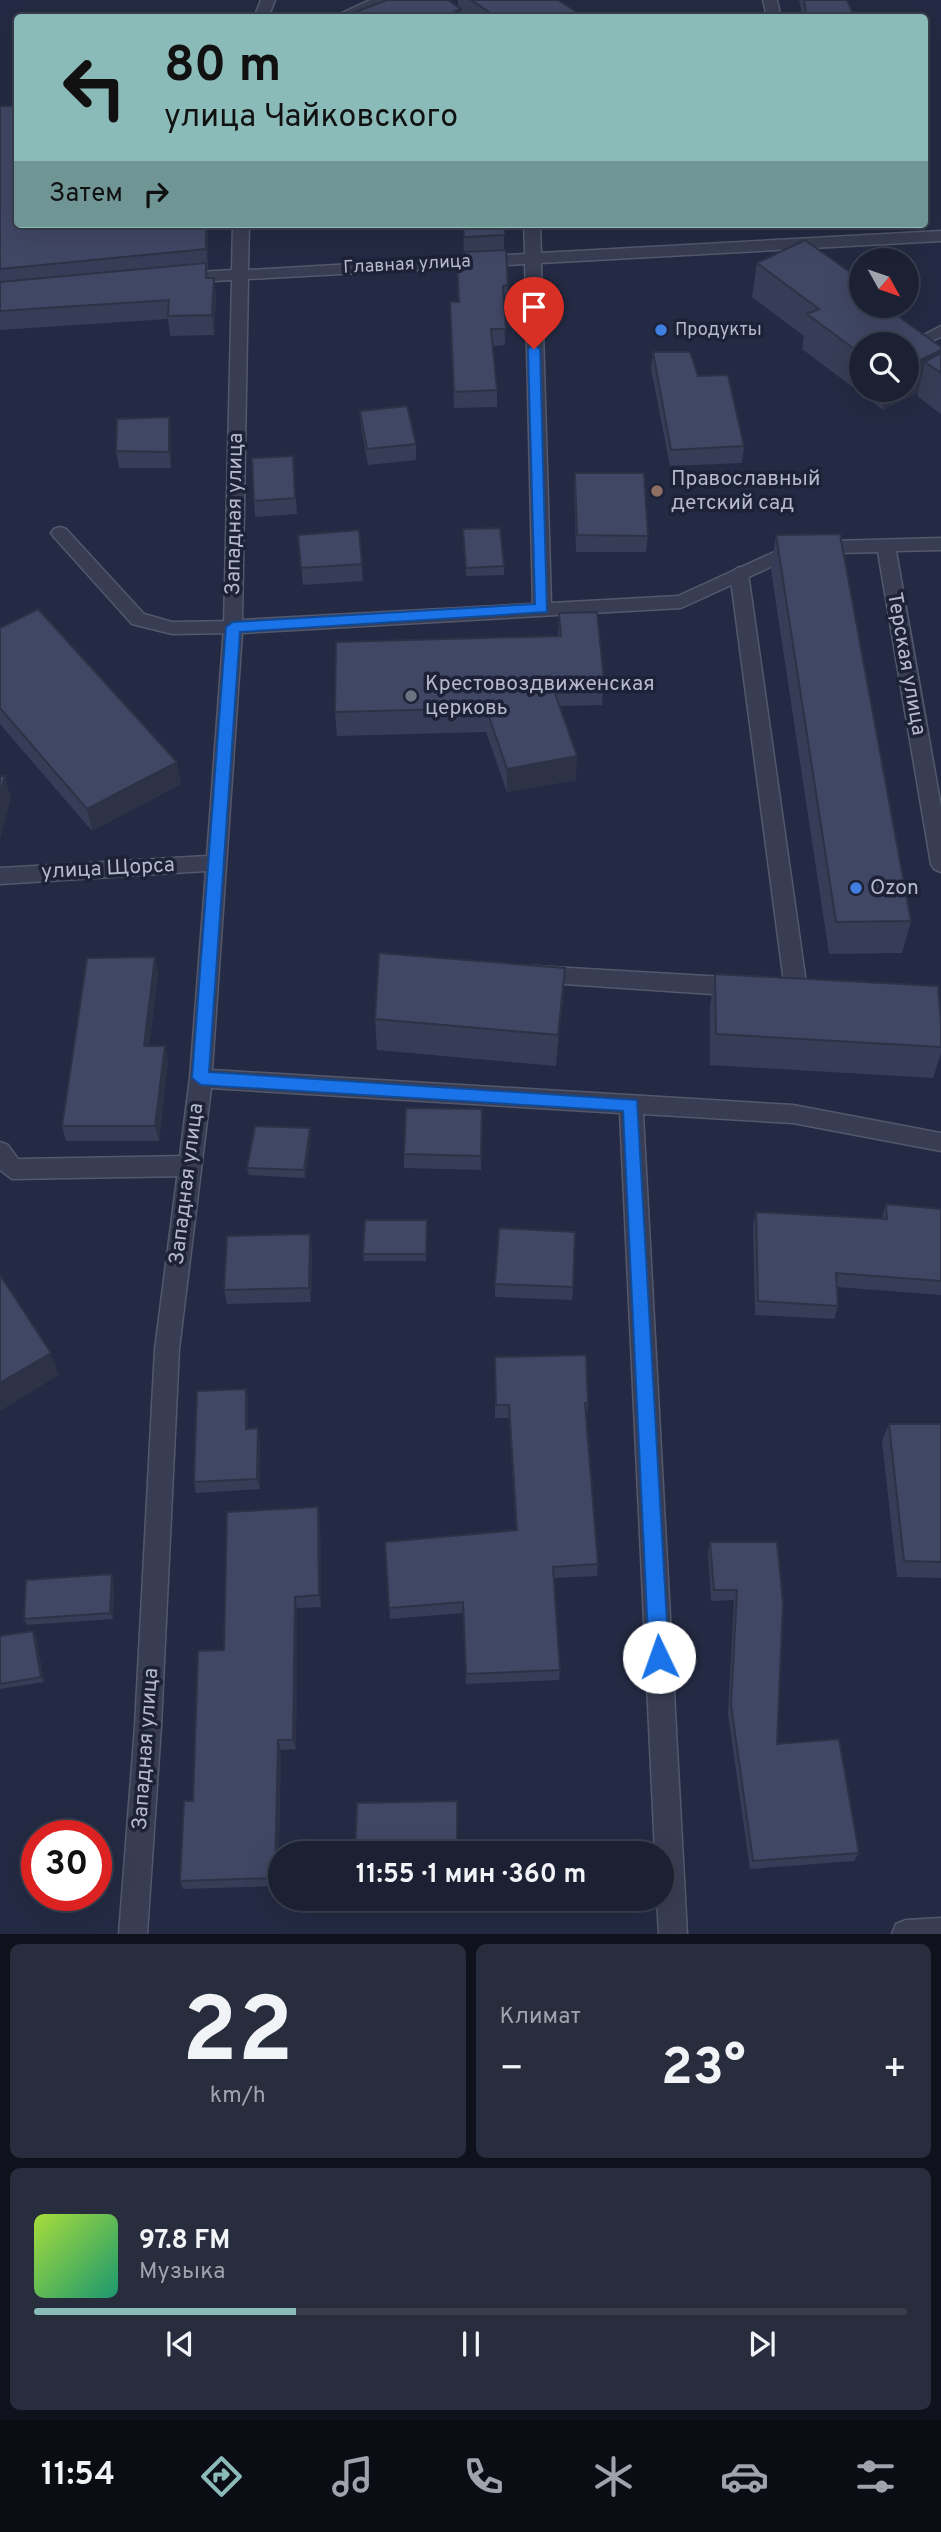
<!DOCTYPE html>
<html lang="ru">
<meta charset="utf-8">
<style>
:root{--surface:#1b2032;--page:#282d3e;--text:#f1f3f6;--muted:#a0a3ac;--line:#393e4d;--accent:#8bbbb9}
body{margin:0;font-family:Overpass,sans-serif;background:var(--page);color:var(--text);height:100vh;display:flex;flex-direction:column;font-size:26px;white-space:nowrap}
*{box-sizing:border-box;margin:0}
p{font-size:23px;color:var(--muted)}
.icon{flex:none;width:38px;height:38px;fill:none;stroke:currentColor;stroke-width:2;stroke-linecap:round;stroke-linejoin:round}
.map{position:relative;height:1934px;overflow:hidden}
.panel{display:flex;flex-direction:column;gap:10px;padding:10px;background:#0f121c;flex:1}
.panel>*{flex:none}
.top-card{position:absolute;left:14px;top:14px;width:914px;height:214px;border-radius:7px;box-shadow:0 7px 28px #0002,0 0 0 2px var(--line);background:#8bbbb9;color:#111;overflow:hidden}
.needle{width:46px;rotate:130deg}
.controls{position:absolute;left:849px;top:248px;display:grid;gap:14px}
.controls a{display:grid;place-items:center;width:70px;height:70px;border-radius:50%;background:var(--surface);box-shadow:0 7px 28px #0002,0 0 0 2px var(--line);font-size:35px}
.speed{position:absolute;left:21px;top:1820px;display:flex;gap:14px;font-size:35px;font-weight:700;text-align:center}
.speed>*{display:grid;place-content:center;width:91px;height:91px;border-radius:50%;background:var(--surface);box-shadow:0 7px 28px #0002,0 0 0 2px var(--line);line-height:1}
.speed .limit{border:10px solid #d22;background:#fff;color:#111}
.pin{position:absolute;display:grid;place-items:center;width:60px;height:60px;color:#fff;margin:-72px -30px;border-radius:50% 50% 50% 0;rotate:-45deg;box-shadow:0 0 7px #0007}
.pin .icon{rotate:45deg}
.me{position:absolute;width:77px;margin:-38px;rotate:357deg;stroke-linejoin:round;filter:drop-shadow(0 0 5px #0008)}
.turn{display:flex;align-items:center;gap:24px;height:147px;padding:0 35px;font-size:32px}
.turn .icon{width:91px;height:91px;stroke-width:2.5}
.turn b{display:block;font-size:49px;line-height:60px}
.then{display:flex;align-items:center;height:66px;padding:0 35px;background:#0003;gap:14px;font-size:26px}
.big{font-size:52px;font-weight:700;line-height:1.1}
.panel .tile{flex:1;display:flex;flex-direction:column;justify-content:center;gap:10px;min-width:0;padding:0 24px;border-radius:10px;background:var(--page)}
.panel .dial{align-items:center;gap:0}
.dial b{font-size:91px;line-height:1}
.song{display:flex;align-items:center;gap:21px}
.cover{width:84px;height:84px;border-radius:10px;background:linear-gradient(135deg,hsl(80 70% 55%),hsl(160 70% 35%))}
.played{height:7px;border-radius:4px;background:linear-gradient(90deg,var(--accent) 30%,var(--line) 30%)}
.keys{display:flex;justify-content:space-around;direction:ltr}
.heat{display:flex;justify-content:space-between;align-items:center;font-size:38px;direction:ltr}
.panel .tiles{flex:1;display:grid;gap:10px;grid-template-columns:1fr 1fr}
.tile:last-child{grid-column:span 2}
.trip{position:absolute;left:268px;top:1841px;width:406px;height:70px;border-radius:35px;background:var(--surface);box-shadow:0 7px 28px #0002,0 0 0 2px var(--line);font-weight:700;line-height:70px;text-align:center}
.dock{display:flex;height:112px;justify-content:space-around;align-items:center;background:#0b0d14;color:var(--muted)}
.dock .icon{width:49px;height:49px}
.dock .active{color:var(--accent)}
.dock b{font-size:32px;color:var(--text)}
.map>svg:first-child{display:block}
.lines{fill:none;stroke-linecap:round;stroke-linejoin:round}
.service-casing{stroke:#53586d;stroke-width:3}
.minor-casing{stroke:#53586d;stroke-width:3}
.service{fill:#383d53;fill-rule:evenodd}
.minor{fill:#383d53;fill-rule:evenodd}
.wall{fill:#373d56;fill-rule:evenodd}
.shaded-wall{fill:#2d3246}
.building{fill:#404764;stroke:#2d3246;stroke-width:2}
.route{fill:#1a73e8;stroke:#114b97;stroke-width:2}
.shop-dot{fill:#3f7fe0;stroke:#1d2238;stroke-width:2.5}
.education-dot{fill:#8d6e63;stroke:#1d2238;stroke-width:2.5}
.worship-dot{fill:#6b7280;stroke:#1d2238;stroke-width:2.5}
.labels{text-anchor:middle;dominant-baseline:central;stroke-width:7;stroke-linejoin:round;paint-order:stroke}
.far-street-label{font-size:18px;fill:#b5b9cd;stroke:#1d2238}
.far-poi-label{font-size:18px;fill:#b5b9cd;stroke:#1d2238;text-anchor:start}
.poi-label{font-size:21px;fill:#b5b9cd;stroke:#1d2238;text-anchor:start}
.street-label{font-size:21px;fill:#b5b9cd;stroke:#1d2238}
</style>
<div class="map">
<svg width="941" height="1934" viewBox="0 0 941 1934">
<rect width="100%" height="100%" fill="#242a43"/>
<g class="lines">
<defs>
<path id="service" d="M941,326V337L924,344L916,339Z
M60,527L66,529L144,614L172,622L233,621L242,627L233,633L172,634L132,624L54,537L51,533L54,529Z
M739,567L748,573L807,990L803,996L796,999L789,996L785,990L730,573Z
M535,966L741,978L748,981L752,987L748,993L741,996L535,982L528,980L524,974L528,968Z
M0,1142L8,1145L18,1159L189,1156L197,1159L200,1166L197,1173L189,1176L12,1179L0,1170Z"/>
<path id="minor" d="M261,0H275L268,18H254Z
M370,0H389L351,18H331Z
M763,0H777L781,18H767Z
M233,224H249L248,270L525,254L524,224H540L541,253L941,231V241L541,263L551,603L678,596L796,542L941,538V550L896,551L941,807V872L934,869L931,864L878,552L799,554L681,608L242,633L212,1070L793,1105L941,1133V1151L793,1123L643,1114L687,1934H659L657,1899H662V1853H655L620,1113L211,1088L179,1349L161,1726L147,1934H119L135,1726L155,1349L190,1078L206,871L0,884V868L207,856L224,627L232,280L181,283L173,278L181,273L232,270ZM525,264L533,604L242,620L248,279Z
M941,1918V1934H892L896,1924L906,1920Z"/>
</defs>
<use href="#service" class="service-casing"/>
<use href="#minor" class="minor-casing"/>
<use href="#service" class="service"/>
<use href="#minor" class="minor"/>
</g>
<path class="wall" d="M458,0H558L586,18H340L458,7Z
M799,0H847L855,18H803Z
M0,106L18,224H232L230,226L208,227V268L207,269L208,278H214L216,297L214,335L170,336L168,319L0,330Z
M463,224H504V250L508,285L507,302H504L505,345L493,346L497,390V407L454,408L450,302H458L457,262H464Z
M757,263L861,306L941,347V414L917,396L918,393L883,410L802,349L804,336L752,297ZM861,345L906,390H861Z
M653,352L698,376L744,446L742,463L670,466L651,369Z
M360,411L416,444V460L368,465L361,427Z
M171,434V468H119L116,451Z
M293,456L297,514L255,517L254,501Z
M575,473L648,536L646,552H576L574,489Z
M359,530L363,581L303,585L298,535Z
M776,535L911,921L902,953L829,954L771,570Z
M463,537L504,566V575L466,576Z
M559,613L604,681L602,705L559,706L576,780L507,792L486,732L337,736L335,712L558,636Z
M0,628L177,762L181,784L92,831L0,724Z
M158,973L149,1046L168,1060L159,1141H66L62,1126Z
M715,974L941,1024V1053L933,1078L710,1065V1006Z
M563,1000L556,1066L377,1050L375,1019Z
M482,1109L481,1170L404,1168V1154Z
M310,1128L311,1136L305,1178L249,1175L247,1168Z
M886,1204L941,1209V1295L837,1287L838,1306L834,1319L755,1315L753,1226L756,1212L882,1218Z
M427,1220L426,1261H364L363,1254Z
M312,1248L311,1302L227,1304L224,1290Z
M495,1284L573,1287L572,1300L495,1297Z
M495,1357L588,1403L587,1416H586L598,1564L597,1576L554,1578L560,1670L559,1680L466,1684L463,1613L390,1619L385,1542L516,1530L509,1418H495Z
M246,1389L248,1399V1429L260,1439V1489L196,1493L194,1482Z
M889,1424H941V1578L897,1577L882,1441Z
M318,1507L320,1519L321,1607L297,1608L296,1749L281,1750L278,1886L183,1889L180,1881L193,1801L224,1650Z
M710,1542H777V1744L859,1853L854,1861L750,1869L728,1714L734,1600L711,1601L708,1552Z
M114,1580L113,1619L27,1625L24,1619Z
M0,1636L36,1637L44,1682L0,1689Z"/>
<path class="shaded-wall" d="M461,9V18H440Z
M206,224H208V268L206,249Z
M214,278L216,297L214,335L212,315Z
M941,350V361L925,362L918,393L883,410L886,390H906V367Z
M169,417L171,434V468L169,452Z
M577,756L576,780L507,792V769Z
M177,762L181,784L92,831L87,809Z
M5,776L11,798L0,840V795Z
M155,957L158,973L147,1060L144,1046Z
M565,968L563,1000L556,1066L558,1035Z
M165,1046L168,1060L159,1141L155,1126Z
M310,1128L311,1136L305,1178L304,1170Z
M310,1234L312,1248L311,1302L309,1288Z
M51,1353L59,1375L0,1411V1383Z
M246,1389L248,1399V1439L246,1429Z
M258,1428L260,1439V1489L257,1479Z
M318,1507L320,1519L321,1607L319,1595Z
M112,1574L114,1580L113,1619L110,1613Z
M295,1597L297,1608L296,1749L293,1740Z
M33,1631L36,1637L44,1682L41,1677Z
M278,1740L281,1750L278,1886L275,1878Z"/>
<path class="building" d="M387,0H448L461,9L440,18H340Z
M471,0H558L586,18H498Z
M804,0H847L855,18H807Z
M0,106H18V124L15,136H18V224H206V249L0,269Z
M463,224H504L505,235L464,237Z
M805,240L861,280V306H884L941,347V350L906,367V345H861V354L807,314L819,309L757,263Z
M506,250L508,285L503,286L506,329H491L497,390L454,392L450,302H459L457,262H465L464,252Z
M206,263V278H214L212,315L168,316L169,300L0,311V282Z
M653,352H690L698,376L728,375L744,446L671,450Z
M941,353V373L925,362Z
M407,406L416,444L367,449L360,411Z
M169,417V452L116,451L117,419Z
M293,456L295,498L254,501L252,458Z
M575,473H644L648,536L577,535Z
M500,528L504,566L466,568L463,529Z
M359,530L362,564L301,568L298,535Z
M840,534L911,921L836,922L776,535Z
M38,609L177,762L87,809L0,708V628Z
M597,612L604,681L551,682L577,756L507,769L486,708L335,712L336,642L561,636L559,613Z
M0,776H5L0,795Z
M379,953L565,968L558,1035L375,1019Z
M155,957L144,1046H165L155,1126H62L87,958Z
M715,974L938,986L941,1024V1047L716,1034Z
M406,1108L482,1109L481,1156L404,1154Z
M255,1126L310,1128L304,1170L247,1168Z
M886,1204L941,1209V1281L836,1273L838,1306L758,1301L756,1212L887,1219Z
M365,1220H427L426,1254H363Z
M499,1228L575,1232L573,1287L495,1284Z
M310,1234L309,1288L224,1290L227,1236Z
M0,1275L51,1353L0,1383Z
M586,1355L588,1403H585L598,1564L553,1567L560,1670L466,1674L463,1602L389,1608L385,1542L517,1530L509,1405H496L495,1357Z
M246,1389V1429L258,1428L257,1479L194,1482L197,1391Z
M889,1424H941V1562L904,1561Z
M318,1507L319,1595L295,1597L293,1740H278L275,1878L180,1881L184,1801H193L198,1651L224,1650L227,1512Z
M710,1542H777L783,1603L777,1744L839,1739L859,1853L753,1861L731,1705L737,1590H714Z
M112,1574L110,1613L24,1619L26,1580Z
M33,1631L41,1677L0,1684V1636Z
M457,1801V1853H355L357,1803Z"/>
<path class="route" d="M534,345L540,349L547,612L240,632L209,1072L637,1100L669,1657L666,1664L659,1667L652,1664L649,1657L623,1111L201,1085L192,1078L226,627L233,622L535,604L528,349Z"/>
<g class="shop-dot">
<circle cx="661" cy="330" r="7"/>
<circle cx="856" cy="888" r="7"/>
</g>
<circle class="education-dot" cx="657" cy="491" r="7"/>
<circle class="worship-dot" cx="411" cy="696" r="7"/>
<g class="labels">
<g class="far-street-label">
<text transform="translate(407 265) rotate(-3)">Главная улица</text>
</g>
<g class="far-poi-label">
<text x="675" y="330">Продукты</text>
</g>
<g class="poi-label">
<text x="671" y="479">Православный<tspan x="671" dy="24">детский сад</tspan></text>
<text x="425" y="684">Крестовоздвиженская<tspan x="425" dy="24">церковь</tspan></text>
<text x="870" y="888">Ozon</text>
</g>
<g class="street-label">
<text transform="translate(235 514) rotate(-89)">Западная улица</text>
<text transform="translate(906 664) rotate(80)">Терская улица</text>
<text transform="translate(108 869) rotate(-3)">улица Щорса</text>
<text transform="translate(187 1184) rotate(-83)">Западная улица</text>
<text transform="translate(146 1749) rotate(-86)">Западная улица</text>
</g>
</g>
</svg>
<div class="controls">
<a><svg class="needle" viewBox="-14 -14 28 28"><path d="M0-13l5 13h-10z" fill="#e53935"/><path d="M0 13l5-13h-10z" fill="#a0a3ac"/></svg></a>
<a><svg class="icon" aria-label="search" viewBox="0 0 24 24"><circle cx="10" cy="10" r="6"/><path d="M15 15l6 6"/></svg></a>
</div>
<div class="speed"><div class="limit">30</div></div>
<div class="pin" style="left:534px;top:349px;background:#d93025"><svg class="icon" aria-label="arrive" viewBox="0 0 24 24"><path d="M6 21V4h12l-3 4 3 4H6"/></svg></div>
<svg class="me" style="left:659px;top:1657px" viewBox="-20 -20 40 40"><circle r="19" fill="#fff"/><path d="M0-13L10 11 0 6-10 11z" fill="#1a73e8"/></svg>
<div class="trip">11:55 · 1 мин · 360 m</div>
<div class="top-card">
<div class="turn"><svg class="icon" aria-label="left" viewBox="0 0 24 24"><path d="M17 20v-9H6M10 6l-5 5 5 5"/></svg><div><b>80 m</b>улица Чайковского</div></div>
<div class="then">Затем<svg class="icon" aria-label="right" viewBox="0 0 24 24"><path d="M7 20v-9h11M14 6l5 5-5 5"/></svg></div>
</div>
</div>
<section class="panel">
<div class="tiles">
<div class="tile dial"><b>22</b><p>km/h</p></div>
<div class="tile"><p>Климат</p>
<div class="heat"><a>−</a><b class="big">23°</b><a>+</a></div>
</div>
<div class="tile">
<div class="song"><i class="cover"></i><div><b>97.8 FM</b><p>Музыка</p></div></div>
<div class="played"></div>
<div class="keys"><svg class="icon" aria-label="previous" viewBox="0 0 24 24"><path d="M18 5L8 12l10 7zM5 5v14"/></svg><svg class="icon" aria-label="pause" viewBox="0 0 24 24"><path d="M8 5v14M16 5v14"/></svg><svg class="icon" aria-label="next" viewBox="0 0 24 24"><path d="M6 5l10 7-10 7zM19 5v14"/></svg></div>
</div>
</div>
</section>
<nav class="dock">
<b>11:54</b>
<svg class="icon active" aria-label="directions" viewBox="0 0 24 24"><path d="M12 3l9 9-9 9-9-9zM9 14v-3h6M13 9l2 2-2 2"/></svg>
<svg class="icon" aria-label="music" viewBox="0 0 24 24"><path d="M9 18V5l10-2v13"/><circle cx="6" cy="18" r="3"/><circle cx="16" cy="16" r="3"/></svg>
<svg class="icon" aria-label="phone" viewBox="0 0 24 24"><path d="M5 4h4l2 5-3 2q2 4 5 5l2-3 5 2v4C11 20 4 13 5 4z"/></svg>
<svg class="icon" aria-label="climate" viewBox="0 0 24 24"><path d="M12 3v18M4 7l16 10M4 17L20 7"/></svg>
<svg class="icon" aria-label="car" viewBox="0 0 24 24"><path d="M5 17H2v-5l4-1 3-4h7l3 4 3 1v5h-3M9 17h6M6 11h13"/><circle cx="7" cy="17" r="2"/><circle cx="17" cy="17" r="2"/></svg>
<svg class="icon" aria-label="filters" viewBox="0 0 24 24"><path d="M4 7h16M4 17h16"/><circle cx="9" cy="7" r="2"/><circle cx="15" cy="17" r="2"/></svg>
</nav>
